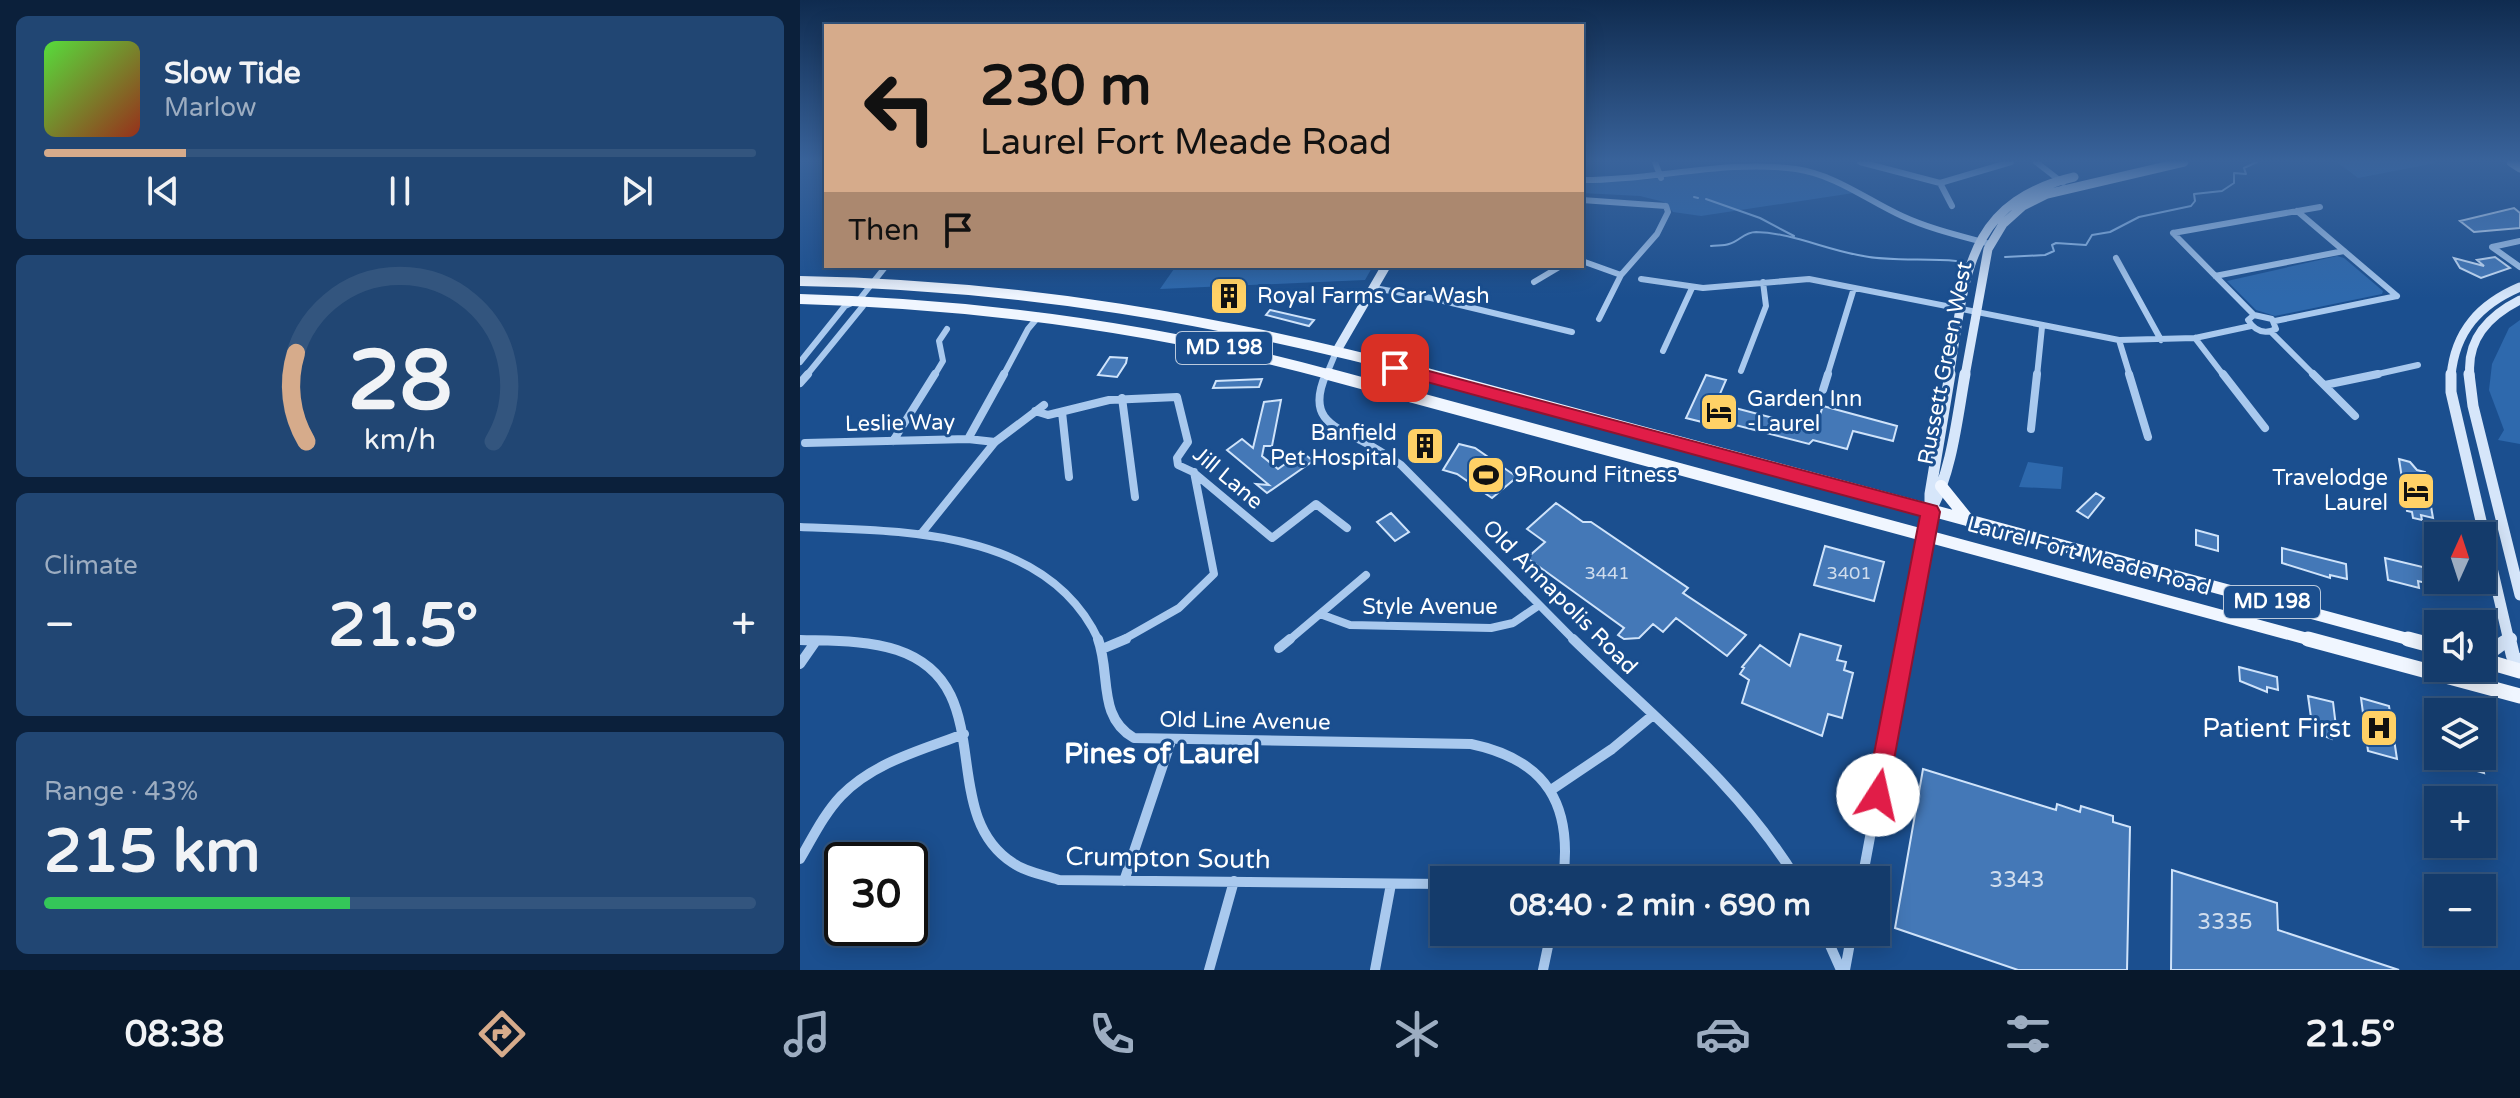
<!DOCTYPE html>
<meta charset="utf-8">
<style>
:root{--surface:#143b6b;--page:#214673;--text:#f1f3f6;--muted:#9dadc1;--line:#33557e;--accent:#d6ab8b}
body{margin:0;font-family:"Varela Round",sans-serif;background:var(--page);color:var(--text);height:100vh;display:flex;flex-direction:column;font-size:30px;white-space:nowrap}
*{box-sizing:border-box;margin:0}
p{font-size:26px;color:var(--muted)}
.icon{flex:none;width:44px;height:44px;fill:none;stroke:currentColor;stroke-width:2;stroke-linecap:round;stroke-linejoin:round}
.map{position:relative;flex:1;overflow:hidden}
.side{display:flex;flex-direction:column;gap:16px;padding:16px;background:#0b203b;width:800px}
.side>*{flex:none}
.guide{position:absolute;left:24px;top:24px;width:760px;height:244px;border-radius:0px;box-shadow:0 4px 20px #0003,0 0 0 2px var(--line);background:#d6ab8b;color:#111;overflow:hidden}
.needle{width:52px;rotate:3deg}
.controls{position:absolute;left:1624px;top:522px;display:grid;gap:16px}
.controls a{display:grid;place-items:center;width:72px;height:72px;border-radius:0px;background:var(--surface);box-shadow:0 4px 20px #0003,0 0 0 2px var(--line);font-size:40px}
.speed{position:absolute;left:24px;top:842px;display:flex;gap:16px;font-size:40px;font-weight:700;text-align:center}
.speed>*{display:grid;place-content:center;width:104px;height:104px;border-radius:50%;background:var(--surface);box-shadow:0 4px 20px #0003,0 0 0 2px var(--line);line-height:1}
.speed .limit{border:4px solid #111;border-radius:12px;background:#fff;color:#111}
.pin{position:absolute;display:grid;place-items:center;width:68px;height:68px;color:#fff;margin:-34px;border-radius:16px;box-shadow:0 4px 12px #0006}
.me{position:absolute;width:88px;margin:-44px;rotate:10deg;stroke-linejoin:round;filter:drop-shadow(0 0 6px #0008)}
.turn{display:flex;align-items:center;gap:28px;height:168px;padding:0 24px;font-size:36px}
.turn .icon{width:104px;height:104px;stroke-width:2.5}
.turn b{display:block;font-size:56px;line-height:68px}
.then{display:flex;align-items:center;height:76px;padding:0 24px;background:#0003;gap:16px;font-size:30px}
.big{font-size:60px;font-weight:700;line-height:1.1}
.side .card{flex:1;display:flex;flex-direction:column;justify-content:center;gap:12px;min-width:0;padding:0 28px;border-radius:12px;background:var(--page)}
.side .dial{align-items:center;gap:0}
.dial svg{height:208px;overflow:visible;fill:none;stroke:var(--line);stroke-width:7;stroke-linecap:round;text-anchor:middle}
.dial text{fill:var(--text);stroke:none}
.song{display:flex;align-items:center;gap:24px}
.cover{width:96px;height:96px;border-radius:12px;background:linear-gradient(135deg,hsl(110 70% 55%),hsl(10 70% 35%))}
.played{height:8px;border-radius:4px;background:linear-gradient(90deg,var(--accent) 20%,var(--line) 20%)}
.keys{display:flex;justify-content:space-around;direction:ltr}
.heat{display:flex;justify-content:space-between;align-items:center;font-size:44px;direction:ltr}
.charge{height:12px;border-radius:6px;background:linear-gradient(90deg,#34c759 43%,var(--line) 0)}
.trip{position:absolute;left:630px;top:866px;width:460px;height:80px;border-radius:0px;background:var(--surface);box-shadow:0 4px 20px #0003,0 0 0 2px var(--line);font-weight:700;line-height:80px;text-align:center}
.dock{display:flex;height:128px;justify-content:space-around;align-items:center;background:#08182b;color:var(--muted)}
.dock .icon{width:56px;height:56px}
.dock .selected{color:var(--accent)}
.dock b{font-size:36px;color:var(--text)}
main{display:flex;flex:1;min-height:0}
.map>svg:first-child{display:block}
.green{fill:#2e69ad}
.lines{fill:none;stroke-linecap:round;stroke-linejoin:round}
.stream{stroke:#9cc4f0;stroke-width:2}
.building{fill:#4478b7;stroke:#cfe3fa;stroke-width:2}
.street-far2{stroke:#a9c9ee;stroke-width:6}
.street-far1{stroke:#a9c9ee;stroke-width:8}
.street{stroke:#a9c9ee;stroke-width:10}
.secondary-far2{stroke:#d6e6fa;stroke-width:9}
.secondary-far1{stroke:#d6e6fa;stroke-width:11}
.secondary{stroke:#d6e6fa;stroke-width:14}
.primary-far2{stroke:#f0f6ff;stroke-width:10}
.primary-far1{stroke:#f0f6ff;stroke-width:12}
.primary{stroke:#f0f6ff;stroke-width:15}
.route{fill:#e11d48;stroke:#92132f;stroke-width:2}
.labels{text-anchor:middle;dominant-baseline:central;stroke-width:6;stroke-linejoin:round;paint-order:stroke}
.number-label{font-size:18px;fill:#d0dded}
.shield{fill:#1b4f8f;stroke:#bbcadd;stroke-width:2}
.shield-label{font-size:20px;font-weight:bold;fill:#fff}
.poi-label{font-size:22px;fill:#fff;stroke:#1b4f8f;text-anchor:start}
.street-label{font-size:22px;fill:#fff;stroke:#1b4f8f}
.near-number-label{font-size:22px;fill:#d0dded}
.near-poi-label{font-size:26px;fill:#fff;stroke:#1b4f8f;text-anchor:end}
.near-street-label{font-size:26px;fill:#fff;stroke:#1b4f8f}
.near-neighbourhood-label{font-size:28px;font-weight:bold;fill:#fff;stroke:#1b4f8f}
</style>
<main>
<section class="side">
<div class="card">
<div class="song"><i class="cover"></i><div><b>Slow Tide</b><p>Marlow</p></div></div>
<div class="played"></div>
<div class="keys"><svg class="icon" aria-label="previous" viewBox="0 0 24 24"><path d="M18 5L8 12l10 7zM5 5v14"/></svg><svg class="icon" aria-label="pause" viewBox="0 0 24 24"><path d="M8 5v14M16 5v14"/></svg><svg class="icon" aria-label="next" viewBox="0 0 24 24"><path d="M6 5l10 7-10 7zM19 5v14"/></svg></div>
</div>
<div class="card dial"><svg viewBox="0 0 100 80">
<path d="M14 69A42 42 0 1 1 86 69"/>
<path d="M14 69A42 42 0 0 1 10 35" stroke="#d6ab8b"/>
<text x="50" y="56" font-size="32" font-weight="700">28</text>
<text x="50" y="72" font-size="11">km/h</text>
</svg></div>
<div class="card"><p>Climate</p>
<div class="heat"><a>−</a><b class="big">21.5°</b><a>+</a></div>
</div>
<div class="card"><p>Range · 43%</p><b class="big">215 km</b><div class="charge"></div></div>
</section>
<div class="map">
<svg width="1720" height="970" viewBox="0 0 1720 970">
<rect width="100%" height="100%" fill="#1b4f8f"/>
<path class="green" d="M1537,162H1634L1636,163L1558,178Z
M938,168L994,169L1060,192L901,216L873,212L864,202L840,196L782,193V180H843Z
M1537,256L1544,258L1583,291L1582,294L1475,316L1456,310L1427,281Z
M376,266H573L565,280L360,289Z
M1720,320V444L1698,440L1704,430L1689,390L1692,364L1709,328Z
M1228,462L1263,467L1261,489L1219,487Z"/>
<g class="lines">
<path class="stream" d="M894,197L898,198
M906,199L960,218L994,236
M911,246C916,245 924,246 929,244C940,241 944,232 956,232C992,233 1024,249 1058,255C1090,262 1123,258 1156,261
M1205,257L1245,255L1254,251L1252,245L1256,243L1286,245L1292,235L1310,232L1339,217L1391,206L1395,201L1394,194L1422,191L1434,183V173L1446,174L1444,168L1457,162"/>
</g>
<path class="building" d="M1714,208L1720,213V228L1674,232L1660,221Z
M1695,257L1710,268L1681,278L1660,268L1654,258L1684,266L1677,260Z
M470,310L514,320L509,326L466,315Z
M310,357L327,358L326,363L317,377L298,375Z
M906,375L926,380L916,403L1015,429L1023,406L1097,426L1093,441L1053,431L1047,449L1013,440L1009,444L908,418L906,423L886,418Z
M462,379L459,387L413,388L416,381Z
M481,400L472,446H464L462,456L478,469L502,452L513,461L467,493L456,484L469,485L427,450L442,439L453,448L464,402Z
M619,436L639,442L630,456L609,450Z
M659,444L675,448L717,477L692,498L657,474L643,470Z
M1599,459L1610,462L1617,470L1625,472L1633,518L1621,515L1622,520L1613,518L1612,512L1607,511Z
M1296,493L1304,498L1288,518L1277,511Z
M756,503L783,522H791L888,588L883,593L946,635L927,656L876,618L863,632L853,624L839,638L824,639L818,635L824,628L727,558L745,542L727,529Z
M591,513L609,532L595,541L577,522Z
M1396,530L1418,536V551L1396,545Z
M1025,546L1084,562L1074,601L1014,585Z
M1482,548L1546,564L1547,579L1530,575V578L1482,563Z
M1585,558L1631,569L1634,585L1618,581L1619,588L1588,580Z
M1000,634L1041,646L1037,660L1046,662L1044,670L1053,673L1042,718L1028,714L1022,736L942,703L949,680L940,674L944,668L942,667L960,645L990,666Z
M1439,667L1477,677L1478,690L1467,687V692L1440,681Z
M1508,696L1533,702L1536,727L1532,739L1513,732Z
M1561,698L1589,706L1597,759L1568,751Z
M1658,756H1680L1684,773L1660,766Z
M1123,769L1256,810L1257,804L1280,812L1281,806L1313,816V822L1330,827L1327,970H1218L1095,928Z
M1372,870L1477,903L1478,930L1599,970H1371Z"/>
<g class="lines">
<path class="street-far2" d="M855,162L861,178
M1060,162L1140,183L1211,162
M1236,162L1263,183
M782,180C853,181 925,159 996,169C1036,175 1067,200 1102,216C1130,229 1161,236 1190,244
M1140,183L1152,206
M782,200L866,206L868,212L857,234L821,275L799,319
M1497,211L1597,296
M1373,233L1520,207
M1373,233L1454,315
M1720,241L1692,247L1720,267
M1316,258L1361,340
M782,261L821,275
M1415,276L1544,251
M841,279L903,288L1009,279L1319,340L1395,338L1451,326
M734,282L761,266
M574,288L631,298L772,332
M1454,315L1472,319L1476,329C1464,335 1455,331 1448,320Z
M1475,321L1597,296
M1471,332L1515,376
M1395,338L1424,376
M1319,340L1330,376
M863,351L892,288
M0,362L45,306L59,300L86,266
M941,371L966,306L963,282
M6,376L63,306L59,300
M134,376L143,361L139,341L147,329
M203,376L228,329L239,316
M526,376L536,352
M1027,376L1054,288
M1237,376L1242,327
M1569,376L1618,365"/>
<path class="street-far1" d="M526,374C508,415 528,425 562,441C576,448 588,456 601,465L775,641
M1329,374L1348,437
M1423,374L1465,428
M1513,374L1555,416
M0,383L8,374
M1525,385L1578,374
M1023,390L1028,374
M322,398L335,497
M235,411L248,415L309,400L377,397L388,442L377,458L378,465L393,472L472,538L516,504L547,528
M262,412L269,477
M1231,429L1237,374
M168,439L204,374
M93,441L135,374
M5,443L168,439L195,442
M0,527C103,531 248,529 299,641
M121,534L195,442L244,405
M520,614L550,625L691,628L713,623L738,606
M0,640L16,641
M321,641L379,608L414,574L394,472
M488,641L566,575
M1106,641L1130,512"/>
<path class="street" d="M298,639C311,674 297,717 334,738L671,744C747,760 773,805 763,880
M773,639C852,716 939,784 997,880
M0,640C32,641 66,640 97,650C202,685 134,812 213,863C225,872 245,875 259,880L644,884
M479,648L490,639
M302,649L326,639
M0,664L16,641
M751,790L812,749L853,715
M0,859C13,837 24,814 41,796C74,762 122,750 164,734
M1062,880L1107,639
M324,881L371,741
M1024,932L1041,970
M1025,934L1040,937L1047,932
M409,970L434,881
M575,970L591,884
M743,970L751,932
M1045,970L1052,932"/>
<path class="secondary-far2" d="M1711,162L1720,168
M536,352L586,266
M1149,376C1166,280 1163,203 1274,177
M1165,376L1188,249L1203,224L1223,206L1247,194L1384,162
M1651,376C1655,331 1680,304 1720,287
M1670,376C1666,339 1690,315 1720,300"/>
<path class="secondary-far1" d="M1651,374V392L1709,641
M1669,374L1673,406L1720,595
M1130,512C1152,471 1157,419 1165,374
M1130,512V494L1150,374
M1707,641L1710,639"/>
<path class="secondary" d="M1709,639L1713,656L1720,664
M1682,656C1694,651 1699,644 1710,639"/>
<path class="primary-far2" d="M0,281C223,285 419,319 634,376
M0,299C181,304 360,328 535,376"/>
<path class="primary-far1" d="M528,374L1515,641
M627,374L1615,641
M1141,486L1170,522"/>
<path class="primary" d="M1508,639L1720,696
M1608,639L1638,647
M1682,660L1720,671"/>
</g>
<linearGradient id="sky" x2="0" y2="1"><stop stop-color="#0f2b4f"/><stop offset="0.54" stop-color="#39639b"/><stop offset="1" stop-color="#39639b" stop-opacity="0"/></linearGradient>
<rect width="1720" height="298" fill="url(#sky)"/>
<path class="route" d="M595,362L1137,506L1140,512L1086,803L1078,806L1070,803L1066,795L1120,516L590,372L587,368Z"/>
<defs>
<symbol id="building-square" viewBox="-11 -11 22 22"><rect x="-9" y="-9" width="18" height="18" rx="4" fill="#ffd166" stroke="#1b4f8f"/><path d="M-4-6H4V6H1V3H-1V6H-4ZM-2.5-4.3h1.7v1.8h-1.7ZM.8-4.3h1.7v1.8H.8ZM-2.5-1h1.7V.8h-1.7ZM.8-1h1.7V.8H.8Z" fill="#111"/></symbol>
<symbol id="hotel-square" viewBox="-11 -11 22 22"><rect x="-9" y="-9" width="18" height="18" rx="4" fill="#ffd166" stroke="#1b4f8f"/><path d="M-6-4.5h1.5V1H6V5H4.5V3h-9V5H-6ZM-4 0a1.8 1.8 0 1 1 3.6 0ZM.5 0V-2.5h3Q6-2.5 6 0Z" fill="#111"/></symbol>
<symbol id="stadium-square" viewBox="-11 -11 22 22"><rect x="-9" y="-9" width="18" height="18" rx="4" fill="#ffd166" stroke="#1b4f8f"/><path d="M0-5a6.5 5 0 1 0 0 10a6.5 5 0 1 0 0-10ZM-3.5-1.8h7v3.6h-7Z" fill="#111"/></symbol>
<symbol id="hospital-square" viewBox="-11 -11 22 22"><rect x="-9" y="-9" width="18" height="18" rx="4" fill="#ffd166" stroke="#1b4f8f"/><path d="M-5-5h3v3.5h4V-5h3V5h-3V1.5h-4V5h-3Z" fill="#111"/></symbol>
</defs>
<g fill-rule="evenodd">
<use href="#building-square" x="407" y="274" width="44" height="44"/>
<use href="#hotel-square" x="897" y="390" width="44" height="44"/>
<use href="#building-square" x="603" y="424" width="44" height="44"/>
<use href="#stadium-square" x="664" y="453" width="44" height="44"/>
<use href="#hotel-square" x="1594" y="469" width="44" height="44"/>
<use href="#hospital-square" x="1557" y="706" width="44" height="44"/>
</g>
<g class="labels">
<g class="number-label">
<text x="807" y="573">3441</text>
<text x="1049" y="573">3401</text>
</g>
<g class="shield">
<rect x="376" y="332" width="96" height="32" rx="6"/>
<rect x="1424" y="586" width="96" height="32" rx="6"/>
</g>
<g class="shield-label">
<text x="424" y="348">MD 198</text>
<text x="1472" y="602">MD 198</text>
</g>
<g class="poi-label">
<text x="457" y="296">Royal Farms Car Wash</text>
<text x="947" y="399">Garden Inn<tspan x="947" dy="25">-Laurel</tspan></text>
<text x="597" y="433" text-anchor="end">Banfield<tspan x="597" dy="25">Pet Hospital</tspan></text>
<text x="714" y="475">9Round Fitness</text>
<text x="1588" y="478" text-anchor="end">Travelodge<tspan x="1588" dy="25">Laurel</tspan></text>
</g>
<g class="street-label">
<text transform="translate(1145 363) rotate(-79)">Russett Green West</text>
<text transform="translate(100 423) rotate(-1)">Leslie Way</text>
<text transform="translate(428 478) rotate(40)">Jill Lane</text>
<text transform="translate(1289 556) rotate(15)">Laurel Fort Meade Road</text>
<text transform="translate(760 597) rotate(45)">Old Annapolis Road</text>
<text x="630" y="607">Style Avenue</text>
<text transform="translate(445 721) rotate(1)">Old Line Avenue</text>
</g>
<g class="near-number-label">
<text x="1217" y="880">3343</text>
<text x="1425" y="922">3335</text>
</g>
<g class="near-poi-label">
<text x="1551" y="728">Patient First</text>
</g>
<g class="near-street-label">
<text transform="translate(368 858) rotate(1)">Crumpton South</text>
</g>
<g class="near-neighbourhood-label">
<text x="362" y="754">Pines of Laurel</text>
</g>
</g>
</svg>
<div class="controls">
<a><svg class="needle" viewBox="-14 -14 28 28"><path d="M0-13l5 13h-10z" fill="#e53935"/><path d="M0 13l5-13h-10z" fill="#9dadc1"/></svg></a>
<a><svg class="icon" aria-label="sound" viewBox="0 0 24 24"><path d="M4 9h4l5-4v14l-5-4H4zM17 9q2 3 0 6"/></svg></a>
<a><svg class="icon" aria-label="layers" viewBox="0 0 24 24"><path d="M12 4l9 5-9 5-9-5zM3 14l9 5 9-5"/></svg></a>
<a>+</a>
<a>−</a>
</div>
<div class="speed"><div class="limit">30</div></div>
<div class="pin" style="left:595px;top:368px;background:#d93025"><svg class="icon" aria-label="arrive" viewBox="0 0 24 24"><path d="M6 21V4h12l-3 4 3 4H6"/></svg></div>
<svg class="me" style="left:1078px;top:795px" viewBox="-20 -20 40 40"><circle r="19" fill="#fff"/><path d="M0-13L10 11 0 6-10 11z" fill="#e11d48"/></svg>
<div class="trip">08:40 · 2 min · 690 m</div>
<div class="guide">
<div class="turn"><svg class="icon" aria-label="left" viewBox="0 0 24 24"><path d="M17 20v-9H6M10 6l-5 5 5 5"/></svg><div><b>230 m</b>Laurel Fort Meade Road</div></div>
<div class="then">Then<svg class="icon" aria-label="arrive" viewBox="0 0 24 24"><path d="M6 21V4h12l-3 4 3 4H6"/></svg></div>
</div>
</div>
</main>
<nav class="dock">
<b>08:38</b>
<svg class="icon selected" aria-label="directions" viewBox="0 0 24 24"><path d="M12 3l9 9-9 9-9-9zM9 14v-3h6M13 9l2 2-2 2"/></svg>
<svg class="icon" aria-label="music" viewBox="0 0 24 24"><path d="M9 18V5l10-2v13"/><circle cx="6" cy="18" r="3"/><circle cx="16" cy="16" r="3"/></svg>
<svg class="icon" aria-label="phone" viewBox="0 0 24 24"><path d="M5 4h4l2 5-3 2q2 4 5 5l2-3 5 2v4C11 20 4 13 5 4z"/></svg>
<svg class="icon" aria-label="climate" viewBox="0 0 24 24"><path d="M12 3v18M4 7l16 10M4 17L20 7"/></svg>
<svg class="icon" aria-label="car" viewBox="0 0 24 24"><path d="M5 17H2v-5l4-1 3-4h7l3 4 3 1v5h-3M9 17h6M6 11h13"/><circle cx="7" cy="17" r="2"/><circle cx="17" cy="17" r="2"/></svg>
<svg class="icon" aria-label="filters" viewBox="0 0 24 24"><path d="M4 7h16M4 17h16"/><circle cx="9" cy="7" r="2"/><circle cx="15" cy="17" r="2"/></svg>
<b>21.5°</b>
</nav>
